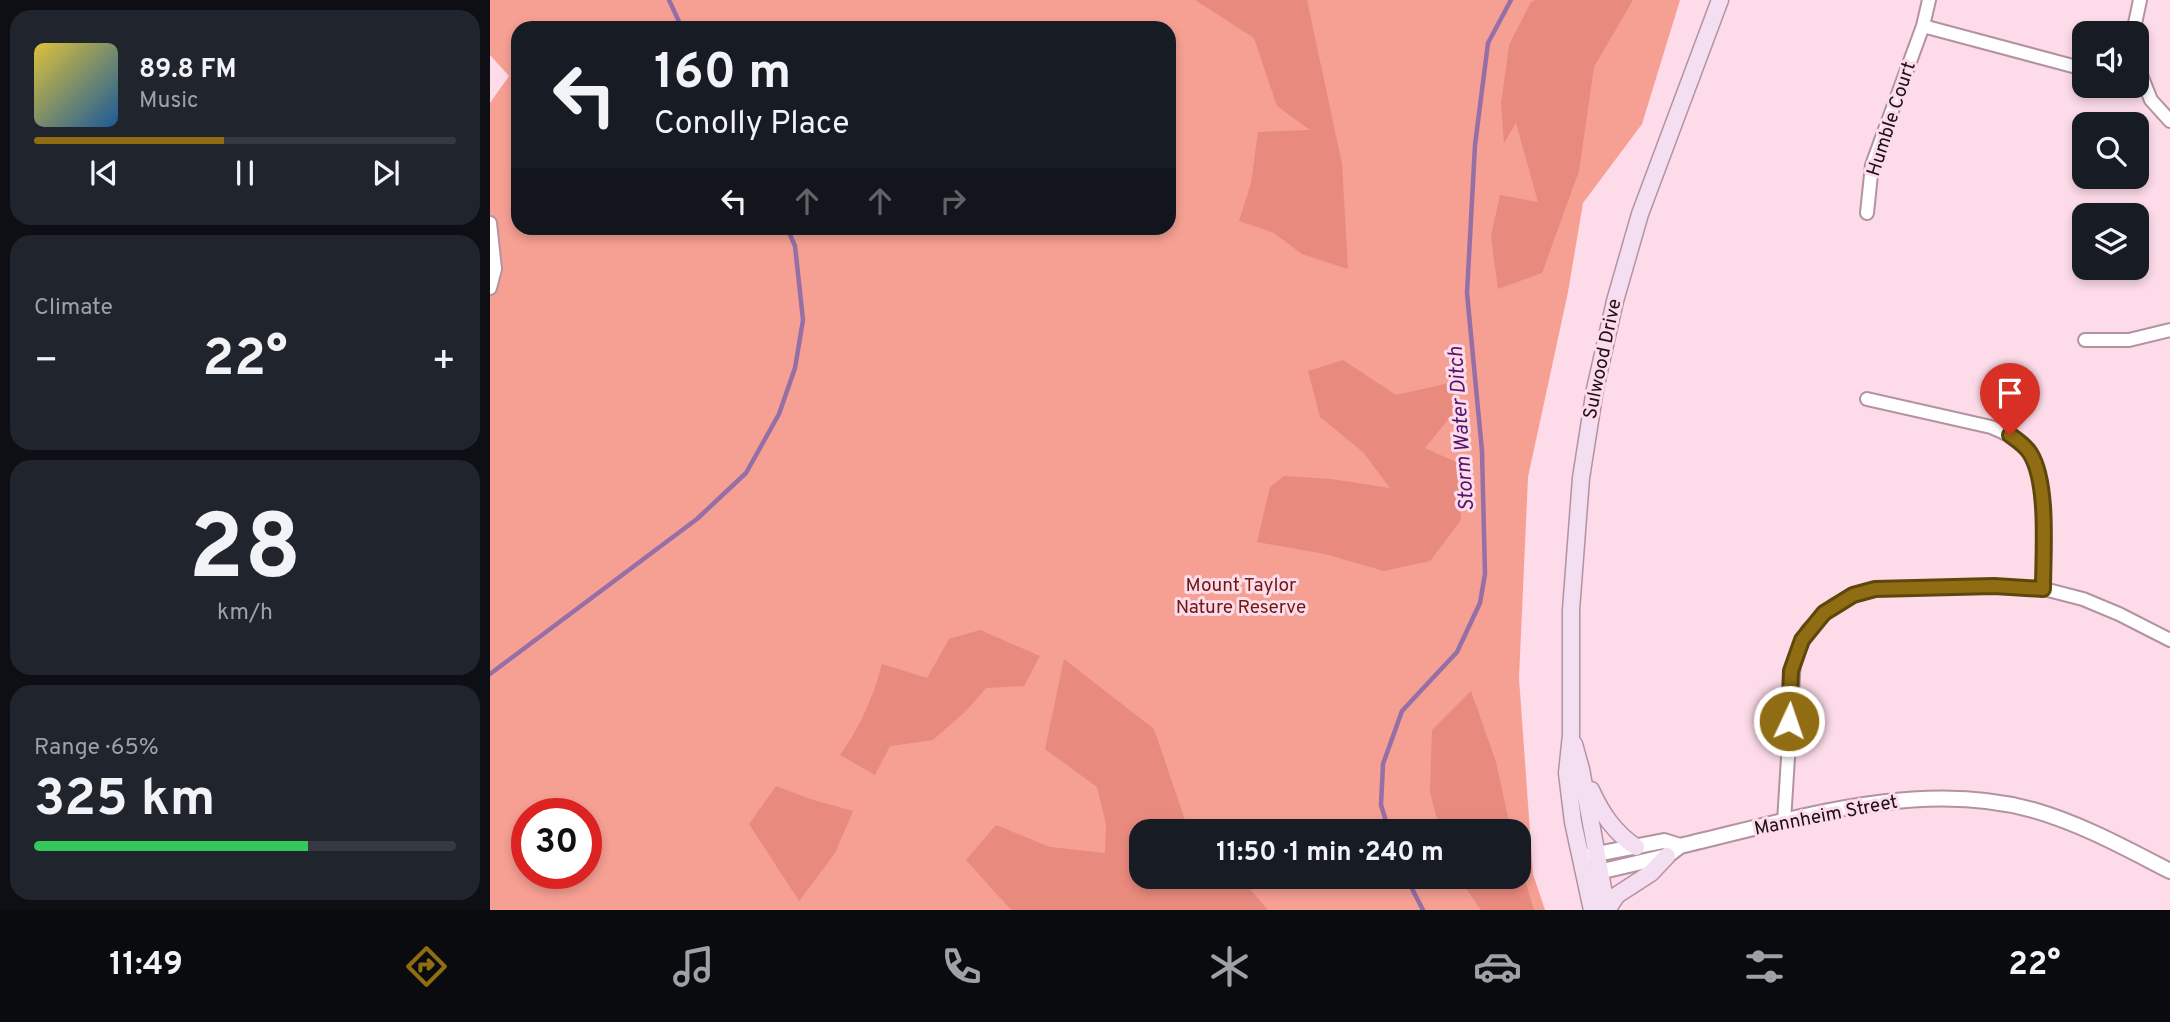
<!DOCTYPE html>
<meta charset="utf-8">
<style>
:root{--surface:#171b24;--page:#20242c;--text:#f1f3f6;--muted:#9ea1a6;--line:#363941;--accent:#906d12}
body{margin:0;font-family:Overpass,sans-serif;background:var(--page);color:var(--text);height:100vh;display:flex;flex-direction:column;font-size:26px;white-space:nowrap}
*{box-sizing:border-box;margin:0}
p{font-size:23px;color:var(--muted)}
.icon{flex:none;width:38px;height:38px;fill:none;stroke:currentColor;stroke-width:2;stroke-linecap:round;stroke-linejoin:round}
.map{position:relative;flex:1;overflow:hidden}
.details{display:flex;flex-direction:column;gap:10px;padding:10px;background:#0d0f14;width:490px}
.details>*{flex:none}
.top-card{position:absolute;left:21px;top:21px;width:665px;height:214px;border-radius:21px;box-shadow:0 4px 10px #0003;background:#171b24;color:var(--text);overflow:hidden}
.tools{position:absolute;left:1582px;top:21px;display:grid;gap:14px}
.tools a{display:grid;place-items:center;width:77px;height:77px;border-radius:14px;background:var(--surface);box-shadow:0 4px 10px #0003;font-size:35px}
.speed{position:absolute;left:21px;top:798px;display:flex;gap:14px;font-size:35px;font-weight:700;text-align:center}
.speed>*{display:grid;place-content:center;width:91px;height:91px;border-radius:50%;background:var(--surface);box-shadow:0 4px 10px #0003;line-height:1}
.speed .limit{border:10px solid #d22;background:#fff;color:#111}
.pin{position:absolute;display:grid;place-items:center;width:60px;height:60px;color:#fff;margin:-72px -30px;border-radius:50% 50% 50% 0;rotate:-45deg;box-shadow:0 0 7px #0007}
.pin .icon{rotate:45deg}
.me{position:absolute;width:77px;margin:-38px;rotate:3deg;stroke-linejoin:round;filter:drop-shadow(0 0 5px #0008)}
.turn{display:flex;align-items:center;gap:24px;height:147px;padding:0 28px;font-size:32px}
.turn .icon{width:91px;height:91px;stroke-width:2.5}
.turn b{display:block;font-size:49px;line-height:60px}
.lanes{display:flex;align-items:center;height:66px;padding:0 28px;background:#0003;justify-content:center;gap:35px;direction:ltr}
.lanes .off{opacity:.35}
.big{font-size:52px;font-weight:700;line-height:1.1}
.details .tile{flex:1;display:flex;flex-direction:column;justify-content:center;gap:10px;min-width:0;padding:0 24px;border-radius:21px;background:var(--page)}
.details .dial{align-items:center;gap:0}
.dial b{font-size:91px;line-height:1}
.song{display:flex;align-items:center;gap:21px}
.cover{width:84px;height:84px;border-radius:10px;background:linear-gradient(135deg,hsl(50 70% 55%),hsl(210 70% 35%))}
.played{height:7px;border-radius:4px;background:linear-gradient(90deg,var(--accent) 45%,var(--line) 45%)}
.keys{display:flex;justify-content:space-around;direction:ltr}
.heat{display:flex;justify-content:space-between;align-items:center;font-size:38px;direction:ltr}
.charge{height:10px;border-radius:5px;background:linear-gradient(90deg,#34c759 65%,var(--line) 0)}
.trip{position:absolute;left:639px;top:819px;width:402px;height:70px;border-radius:21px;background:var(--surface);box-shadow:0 4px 10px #0003;font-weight:700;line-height:70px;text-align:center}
.tabs{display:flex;height:112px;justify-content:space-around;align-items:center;background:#090b0e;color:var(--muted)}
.tabs .icon{width:49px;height:49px}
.tabs .current{color:var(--accent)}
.tabs b{font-size:32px;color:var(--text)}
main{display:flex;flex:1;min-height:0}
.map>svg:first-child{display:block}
.green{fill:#f69f93;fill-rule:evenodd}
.forest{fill:#e98a7e}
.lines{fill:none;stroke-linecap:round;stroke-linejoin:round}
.stream{stroke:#956fa6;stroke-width:4.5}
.minor-casing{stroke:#b393a1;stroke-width:16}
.tertiary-casing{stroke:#b393a1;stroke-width:18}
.secondary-casing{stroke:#b393a1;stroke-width:19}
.minor{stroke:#fff;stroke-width:12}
.tertiary{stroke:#fff;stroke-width:14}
.secondary{stroke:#f4def1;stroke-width:16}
.route-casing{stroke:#5e470c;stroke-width:18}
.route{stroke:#906d12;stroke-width:12}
.labels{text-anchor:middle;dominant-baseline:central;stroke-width:6;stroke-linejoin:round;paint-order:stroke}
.street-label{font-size:19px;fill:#1b1015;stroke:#fddbe9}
.park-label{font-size:19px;fill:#6d1914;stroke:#fddbe9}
.water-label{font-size:21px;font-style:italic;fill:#541570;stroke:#fddbe9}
</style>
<main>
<section class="details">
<div class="tile">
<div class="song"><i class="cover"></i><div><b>89.8 FM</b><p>Music</p></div></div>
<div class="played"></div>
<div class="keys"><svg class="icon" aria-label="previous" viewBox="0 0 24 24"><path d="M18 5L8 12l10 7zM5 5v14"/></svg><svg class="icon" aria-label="pause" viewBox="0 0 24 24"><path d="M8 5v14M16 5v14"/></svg><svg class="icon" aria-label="next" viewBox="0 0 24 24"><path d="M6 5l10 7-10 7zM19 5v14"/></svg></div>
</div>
<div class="tile"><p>Climate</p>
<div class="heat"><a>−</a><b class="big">22°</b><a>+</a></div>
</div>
<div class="tile dial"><b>28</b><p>km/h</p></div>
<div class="tile"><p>Range · 65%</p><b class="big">325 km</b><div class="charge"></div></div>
</section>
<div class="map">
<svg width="1680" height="910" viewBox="0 0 1680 910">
<rect width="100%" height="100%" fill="#fddbe9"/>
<path class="green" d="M0,0H1190L1152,124L1093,203L1078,292L1038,477L1029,678L1043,874L1055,910H0V103L19,76L0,55ZM28,28H679V228H28ZM37,814H96V873H37ZM651,831H1029V877H651Z"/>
<path class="forest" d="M705,0H817L852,164L858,269L812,254L784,233L749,221L761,183L768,132L820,130L787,106L764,38Z
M1045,0H1143L1104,67L1089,171L1052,273L1008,289L1001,236L1010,195L1048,202L1026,123L1014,143L1011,104L1019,45L1041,2Z
M853,360L906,395L964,382L966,410L935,448L968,463L971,520L940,561L894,571L835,554L767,542L780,487L794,476L841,479L900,488L873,452L830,417L818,371Z
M490,630L550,656L534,686L496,688L476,711L443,740L400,746L385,775L350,755C370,727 383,698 392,664L437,678L459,639Z
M574,659L664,729L695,820L706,831H651V877H750L778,910H521L476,860L506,825L560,847L615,853L616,824L607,787L555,749Z
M981,691L1006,762L1021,831H950L940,792L942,730Z
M286,786L320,799L363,811L345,853L309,901L259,824Z
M1029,860L1044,910H991L968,877H1029Z"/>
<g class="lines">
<path class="stream" d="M179,0L192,28
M0,674L207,519L256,473L289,414L305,368L313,320L305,246L297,228
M899,831L891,805L893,764L912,711L967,652L990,603L995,574L992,451L977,293L985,145L998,43L1021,0
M916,877L933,910"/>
<defs>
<path id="minor" d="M1433,26L1439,0
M1643,33L1650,0
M1647,65L1661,100L1680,121
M1377,213L1382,165L1433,26L1594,69
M0,223L5,269L0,288
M1595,340H1639L1680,330
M1377,399L1501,427C1513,432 1525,437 1534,446C1560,471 1553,553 1554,589
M1294,822L1304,660L1318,630L1343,606L1363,595L1385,589L1504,586L1554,589L1593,599L1629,614L1680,640"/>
<path id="tertiary" d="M1091,857L1174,841L1190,846
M1100,874L1177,856L1190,846C1302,820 1428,778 1543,810C1592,824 1635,848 1680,871"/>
<path id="secondary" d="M1084,744L1091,769L1117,910
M1101,790C1112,814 1124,832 1146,847
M1102,910L1083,822L1077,773L1081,735V610L1091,478L1105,389L1125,301L1150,214L1230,0
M1117,910L1127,895L1161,873L1177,856"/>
</defs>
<use href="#minor" class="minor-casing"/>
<use href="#tertiary" class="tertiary-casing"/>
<use href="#secondary" class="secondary-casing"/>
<use href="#minor" class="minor"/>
<use href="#tertiary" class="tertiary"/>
<use href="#secondary" class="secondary"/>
</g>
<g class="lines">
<defs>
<path id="route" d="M1299,721L1301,671L1312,640L1334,613L1363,595L1385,589L1504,586L1553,589C1553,553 1559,483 1540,453C1535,445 1527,440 1520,435"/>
</defs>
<use href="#route" class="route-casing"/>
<use href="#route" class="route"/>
</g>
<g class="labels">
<g class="street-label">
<text transform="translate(1402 119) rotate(-72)">Humble Court</text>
<text transform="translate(1113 359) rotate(-78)">Sulwood Drive</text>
<text transform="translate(1336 816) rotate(-11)">Mannheim Street</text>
</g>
<g class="park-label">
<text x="751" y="586">Mount Taylor<tspan x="751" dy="22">Nature Reserve</tspan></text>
</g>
<g class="water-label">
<text transform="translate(972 429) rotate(-94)">Storm Water Ditch</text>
</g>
</g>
</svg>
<div class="tools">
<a><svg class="icon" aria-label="sound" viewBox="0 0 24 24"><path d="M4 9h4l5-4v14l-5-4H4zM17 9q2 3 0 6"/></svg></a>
<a><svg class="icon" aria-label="search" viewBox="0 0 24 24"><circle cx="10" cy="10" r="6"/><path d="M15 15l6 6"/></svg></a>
<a><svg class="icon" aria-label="layers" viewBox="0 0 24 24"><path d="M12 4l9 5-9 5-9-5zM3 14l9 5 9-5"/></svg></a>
</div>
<div class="speed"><div class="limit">30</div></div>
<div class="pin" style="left:1520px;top:435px;background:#d93025"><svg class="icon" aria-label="arrive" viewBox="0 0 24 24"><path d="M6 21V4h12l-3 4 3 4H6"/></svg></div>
<svg class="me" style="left:1299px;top:721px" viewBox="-20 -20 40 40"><circle r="17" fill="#906d12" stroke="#fff" stroke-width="3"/><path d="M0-11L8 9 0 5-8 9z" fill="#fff"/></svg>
<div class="trip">11:50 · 1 min · 240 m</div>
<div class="top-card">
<div class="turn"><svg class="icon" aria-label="left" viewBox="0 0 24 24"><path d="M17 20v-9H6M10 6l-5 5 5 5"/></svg><div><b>160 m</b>Conolly Place</div></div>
<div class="lanes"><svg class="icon" aria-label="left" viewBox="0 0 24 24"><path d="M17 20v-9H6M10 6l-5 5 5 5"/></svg><svg class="icon off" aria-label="ahead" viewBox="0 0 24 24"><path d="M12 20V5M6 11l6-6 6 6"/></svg><svg class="icon off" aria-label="ahead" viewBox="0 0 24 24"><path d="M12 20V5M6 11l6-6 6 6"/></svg><svg class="icon off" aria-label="right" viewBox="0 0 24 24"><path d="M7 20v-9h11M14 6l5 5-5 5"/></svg></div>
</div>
</div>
</main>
<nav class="tabs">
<b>11:49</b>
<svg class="icon current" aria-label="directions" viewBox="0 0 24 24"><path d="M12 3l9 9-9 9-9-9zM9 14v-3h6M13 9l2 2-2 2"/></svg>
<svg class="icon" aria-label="music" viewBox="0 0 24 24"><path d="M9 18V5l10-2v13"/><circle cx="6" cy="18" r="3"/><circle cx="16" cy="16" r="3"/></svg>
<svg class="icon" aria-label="phone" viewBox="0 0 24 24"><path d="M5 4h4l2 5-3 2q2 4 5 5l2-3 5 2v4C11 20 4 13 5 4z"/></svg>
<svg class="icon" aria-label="climate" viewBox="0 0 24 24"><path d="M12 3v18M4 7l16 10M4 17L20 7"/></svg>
<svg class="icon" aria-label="car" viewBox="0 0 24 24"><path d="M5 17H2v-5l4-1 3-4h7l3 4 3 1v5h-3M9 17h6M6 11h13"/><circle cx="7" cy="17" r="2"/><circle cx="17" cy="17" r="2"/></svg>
<svg class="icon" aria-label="filters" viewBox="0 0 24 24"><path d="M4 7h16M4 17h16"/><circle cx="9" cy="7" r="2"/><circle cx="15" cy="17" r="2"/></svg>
<b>22°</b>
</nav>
